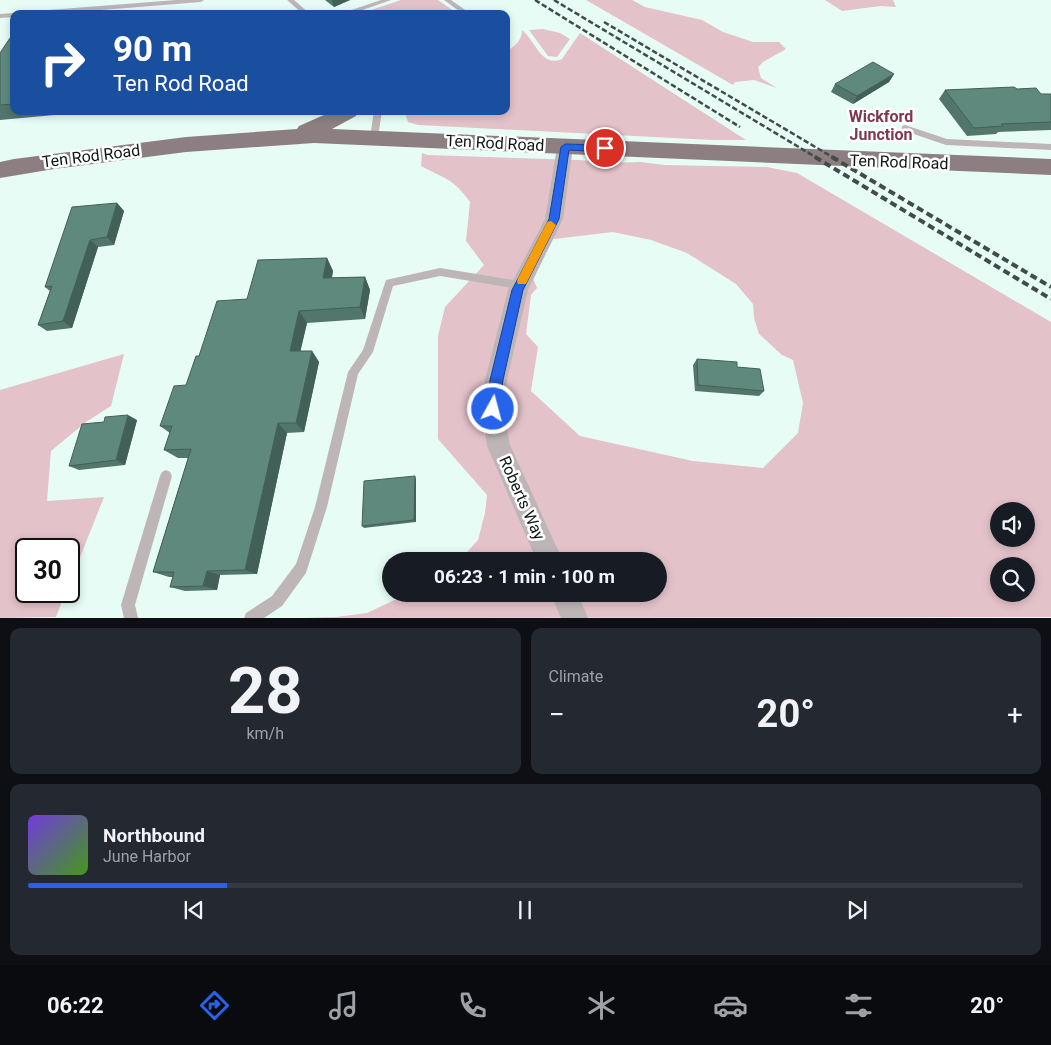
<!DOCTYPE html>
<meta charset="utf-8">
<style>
:root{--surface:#171b24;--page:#242831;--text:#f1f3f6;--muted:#9ea1a6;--line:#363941;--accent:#2563eb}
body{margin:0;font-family:Roboto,sans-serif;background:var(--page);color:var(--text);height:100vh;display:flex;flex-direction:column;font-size:19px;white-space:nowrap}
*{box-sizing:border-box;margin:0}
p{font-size:16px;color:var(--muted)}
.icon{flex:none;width:28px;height:28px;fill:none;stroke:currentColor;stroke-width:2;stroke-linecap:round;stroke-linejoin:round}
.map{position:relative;height:618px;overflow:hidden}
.details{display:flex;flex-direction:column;gap:10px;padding:10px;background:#0d0f14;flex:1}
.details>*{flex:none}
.hud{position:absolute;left:10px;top:10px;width:500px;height:105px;border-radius:10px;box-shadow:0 2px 8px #0003;background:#1a4fa0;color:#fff;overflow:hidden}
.tools{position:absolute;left:990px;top:502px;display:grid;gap:10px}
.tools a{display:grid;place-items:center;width:45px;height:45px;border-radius:50%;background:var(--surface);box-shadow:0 2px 8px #0003;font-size:25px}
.speed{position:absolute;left:15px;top:538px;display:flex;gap:10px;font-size:25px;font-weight:700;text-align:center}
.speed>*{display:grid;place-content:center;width:65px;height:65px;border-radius:50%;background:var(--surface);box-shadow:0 2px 8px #0003;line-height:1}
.speed .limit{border:2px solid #111;border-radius:8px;background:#fff;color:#111}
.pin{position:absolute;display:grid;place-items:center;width:42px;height:42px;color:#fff;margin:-21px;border:2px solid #fff;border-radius:50%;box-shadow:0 1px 5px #0007}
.me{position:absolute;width:55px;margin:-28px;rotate:7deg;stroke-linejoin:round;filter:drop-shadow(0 0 4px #0008)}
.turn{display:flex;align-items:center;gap:18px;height:105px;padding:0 20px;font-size:22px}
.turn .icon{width:65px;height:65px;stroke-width:2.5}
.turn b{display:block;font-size:35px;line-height:42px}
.big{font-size:38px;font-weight:700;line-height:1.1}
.details .widget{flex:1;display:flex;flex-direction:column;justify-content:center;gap:8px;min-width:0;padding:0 18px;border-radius:10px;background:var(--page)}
.details .dial{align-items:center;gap:0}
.dial b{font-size:65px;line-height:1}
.song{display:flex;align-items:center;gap:15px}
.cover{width:60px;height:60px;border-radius:8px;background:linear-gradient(135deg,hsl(260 70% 55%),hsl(100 70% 35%))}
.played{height:5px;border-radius:2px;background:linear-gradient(90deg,var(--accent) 20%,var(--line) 20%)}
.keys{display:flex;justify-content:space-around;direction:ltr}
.heat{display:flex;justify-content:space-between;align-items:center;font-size:28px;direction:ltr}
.details .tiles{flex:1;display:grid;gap:10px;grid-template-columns:1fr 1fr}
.widget:last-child{grid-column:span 2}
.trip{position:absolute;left:382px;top:552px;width:285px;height:50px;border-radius:25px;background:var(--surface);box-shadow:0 2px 8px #0003;font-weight:700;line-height:50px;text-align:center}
.tabs{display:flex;height:80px;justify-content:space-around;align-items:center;background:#090b0e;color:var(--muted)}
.tabs .icon{width:35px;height:35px}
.tabs .current{color:var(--accent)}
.tabs b{font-size:22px;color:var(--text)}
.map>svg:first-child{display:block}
.green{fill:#e4c2ca;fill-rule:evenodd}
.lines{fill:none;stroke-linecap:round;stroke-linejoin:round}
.lane{fill:#beb5b7;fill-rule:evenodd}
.street{fill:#beb5b7;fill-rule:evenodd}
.primary{fill:#8d7e81;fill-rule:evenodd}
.rail-far1{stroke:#414c49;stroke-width:2.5;stroke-dasharray:5.5 2.5;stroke-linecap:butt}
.rail{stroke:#414c49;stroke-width:4;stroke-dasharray:7 4;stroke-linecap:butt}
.wall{fill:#52766c}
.shaded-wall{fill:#426058}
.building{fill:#5f897d;stroke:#426058}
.route{fill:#2563eb;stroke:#184099}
.slow{fill:#f59e0b}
.labels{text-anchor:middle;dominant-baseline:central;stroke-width:5;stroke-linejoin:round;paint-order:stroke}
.far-quarter-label{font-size:16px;font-weight:bold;fill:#7f394f;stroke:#fff}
.street-label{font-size:16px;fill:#0e1614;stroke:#fff}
</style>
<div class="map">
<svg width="1051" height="618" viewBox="0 0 1051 618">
<rect width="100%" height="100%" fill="#e7fcf5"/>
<path class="green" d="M401,0H438L458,14H359Z
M586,0H632L645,7L702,20L723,32L753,42H779L786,49L763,62L758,67L761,78L777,88L754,80L735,82L733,85Z
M825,0H893L896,7L880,6L842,11Z
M543,29L560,33L570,39L557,57L548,56L529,30Z
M522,30C535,40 541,68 562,59L580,33L746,140H712L418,125L408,122L406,116L407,111H506V51C515,47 522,40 522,30Z
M422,153L428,155L579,160L607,163L640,162L665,165L767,167L797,173L1051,322V617L301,618L336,617L367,613L407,594H659V561H459L478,540L485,513L487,495L438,439V336L445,307L484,265L466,241L470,202C453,178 445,179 421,166ZM613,232L651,240L687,253L736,284L753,304L754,318L759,334L782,355L793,360L803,403L798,433L763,468L693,461L580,436L531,391L538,347L526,334L531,295L537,288L529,269L546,240ZM999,511H1026V539H999ZM999,566H1026V594H999Z
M124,354L111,406L86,422L51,451L47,501L104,497L69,585V549H26V591H66L56,617L0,618V390Z"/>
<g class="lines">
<path class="lane" d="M176,0H204L201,2L51,14H20L23,12Z
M287,0H294L310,14H303Z
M381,0H391L351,14H340Z
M444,0H451L471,14H463Z
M14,13L16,14H14V17L0,18V14Z
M374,111H382L378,137L374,140L370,137Z
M905,125L947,139L1051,144V150L946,145L902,130V126Z
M440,268L520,281L523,282L525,285L523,288L520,289L440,276L393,286L373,352L358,374L327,507L306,573L282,606L264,618H244L246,613L272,596L296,564L315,507L348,372L363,350L386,280Z
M166,470L170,472L172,476L135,605L138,618H124L121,605L160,476L162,472Z"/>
<path class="street" d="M565,141L571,143L573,147L563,219L528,290L507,380L504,409L510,445L563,561H537L487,446L482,409L485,380L508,290L545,219L557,147L559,143Z
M551,594H578L588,618H561Z"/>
<path class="primary" d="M333,111H358L356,116L332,129L1051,159V175L314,143L186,152L54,169L0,178V162L14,159L186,137L297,129L299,126Z"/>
<path class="rail-far1" d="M535,0L740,127
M554,0L817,158
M604,22L834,158"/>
<path class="rail" d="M815,157L1051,299
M832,157L1051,287"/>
</g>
<path class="wall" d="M325,0H350L334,7Z
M14,36V111H98L0,120V53Z
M894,74L889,82L853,104L831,92L835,84Z
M1017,89L1041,94H1051V130L998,132L996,134L967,136L939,99L945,90Z
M117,203L124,211L114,245L98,247L72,328L47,331L38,325L50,291L45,287Z
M327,258L333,271L332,278L365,277L370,290L365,319L307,323L300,351H312L319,362L304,432L287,433L257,574L220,575L217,590L185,591L170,587L173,577H169L153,572L188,458H178L164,450L170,433L160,426L186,385L199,356L247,299Z
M697,359L737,367L764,391L759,396L695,391L693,365Z
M137,420L125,465L79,470L69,466Z
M416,479V522L364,528L362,526Z"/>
<path class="shaded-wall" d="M332,0H350L334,7Z
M894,74L889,82L853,104L857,96Z
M117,203L124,211L114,245L107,237Z
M90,240L98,247L72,328L63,321Z
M327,258L333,271L329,291L323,278Z
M365,277L370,290L365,319L360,307Z
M299,311L307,323L298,362L290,351Z
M312,351L319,362L304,432L296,423Z
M128,415L137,420L125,465L116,460Z
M278,423L287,433L257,574L245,570Z
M415,476L416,479V522L414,520Z
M207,571L220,575L217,590L203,586Z"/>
<path class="building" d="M14,36V104L0,105V53L10,38Z
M873,62L894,74L857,96L835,84Z
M1014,87L1017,89L1036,88L1041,94H1051V122L1001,124L1003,126L974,128L945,90Z
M117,203L107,237L90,240L63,321L38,325L52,286L45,287L72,207Z
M327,258L323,278L365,277L360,307L299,311L290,351H312L296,423H278L245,570L207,571L203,586L170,587L174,572H153L191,449L164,450L172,426H160L174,386L186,385L196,356H199L217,301L247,299L258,260Z
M697,359L737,362V367L760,369L764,391L698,385Z
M128,415L116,460L69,466L82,424L104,422L105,417Z
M415,476L414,520L362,526L364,481Z"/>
<path class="route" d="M565,144L605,145L610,148L605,152L569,150L559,219L523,290L503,380L499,409L497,413L493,415L489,413L487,409L490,380L512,290L549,219L561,147Z"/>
<path class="slow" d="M551,221L556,225L526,284H518L517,281L518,278L547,222Z"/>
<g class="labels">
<g class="far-quarter-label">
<text x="881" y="116">Wickford<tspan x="881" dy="18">Junction</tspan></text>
</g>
<g class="street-label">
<text transform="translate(495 143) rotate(3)">Ten Rod Road</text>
<text transform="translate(91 156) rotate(-7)">Ten Rod Road</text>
<text transform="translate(899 162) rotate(2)">Ten Rod Road</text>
<text transform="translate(522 498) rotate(66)">Roberts Way</text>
</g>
</g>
</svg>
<div class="tools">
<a><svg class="icon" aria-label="sound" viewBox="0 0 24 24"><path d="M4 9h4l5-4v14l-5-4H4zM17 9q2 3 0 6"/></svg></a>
<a><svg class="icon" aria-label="search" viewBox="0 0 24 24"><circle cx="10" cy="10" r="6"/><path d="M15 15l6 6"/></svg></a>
</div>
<div class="speed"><div class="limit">30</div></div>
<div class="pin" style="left:605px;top:148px;background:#d93025"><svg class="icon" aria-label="arrive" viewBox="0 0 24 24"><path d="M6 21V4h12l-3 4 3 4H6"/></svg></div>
<svg class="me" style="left:493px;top:409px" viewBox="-20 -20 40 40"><circle r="17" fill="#2563eb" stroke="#fff" stroke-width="3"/><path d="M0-11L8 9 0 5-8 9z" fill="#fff"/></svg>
<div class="trip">06:23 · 1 min · 100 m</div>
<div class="hud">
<div class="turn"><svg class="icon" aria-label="right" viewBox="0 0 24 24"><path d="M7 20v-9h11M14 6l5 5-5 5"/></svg><div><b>90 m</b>Ten Rod Road</div></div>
</div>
</div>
<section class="details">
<div class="tiles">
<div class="widget dial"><b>28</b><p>km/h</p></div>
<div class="widget"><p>Climate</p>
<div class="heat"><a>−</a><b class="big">20°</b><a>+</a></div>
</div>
<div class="widget">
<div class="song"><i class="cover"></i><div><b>Northbound</b><p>June Harbor</p></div></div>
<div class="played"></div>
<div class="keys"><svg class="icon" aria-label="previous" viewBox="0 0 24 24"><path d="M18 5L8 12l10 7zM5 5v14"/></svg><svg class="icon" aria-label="pause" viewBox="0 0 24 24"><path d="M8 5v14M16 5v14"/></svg><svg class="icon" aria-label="next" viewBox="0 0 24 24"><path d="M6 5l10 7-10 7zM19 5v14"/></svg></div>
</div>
</div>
</section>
<nav class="tabs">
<b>06:22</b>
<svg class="icon current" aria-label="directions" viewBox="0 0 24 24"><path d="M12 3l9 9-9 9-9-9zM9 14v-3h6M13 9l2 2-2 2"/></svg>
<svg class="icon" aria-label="music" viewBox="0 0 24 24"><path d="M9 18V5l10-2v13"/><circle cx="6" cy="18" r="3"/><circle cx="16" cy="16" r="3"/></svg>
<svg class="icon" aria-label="phone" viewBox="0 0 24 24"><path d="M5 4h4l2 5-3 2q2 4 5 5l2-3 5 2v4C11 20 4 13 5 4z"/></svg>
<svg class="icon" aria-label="climate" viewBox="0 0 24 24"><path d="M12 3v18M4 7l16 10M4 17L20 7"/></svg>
<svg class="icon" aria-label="car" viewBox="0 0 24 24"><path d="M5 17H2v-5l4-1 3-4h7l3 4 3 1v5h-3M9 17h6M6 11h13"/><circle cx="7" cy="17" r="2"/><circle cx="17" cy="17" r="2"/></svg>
<svg class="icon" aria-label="filters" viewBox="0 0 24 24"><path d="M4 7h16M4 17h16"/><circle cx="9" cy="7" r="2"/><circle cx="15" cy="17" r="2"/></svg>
<b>20°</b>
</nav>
